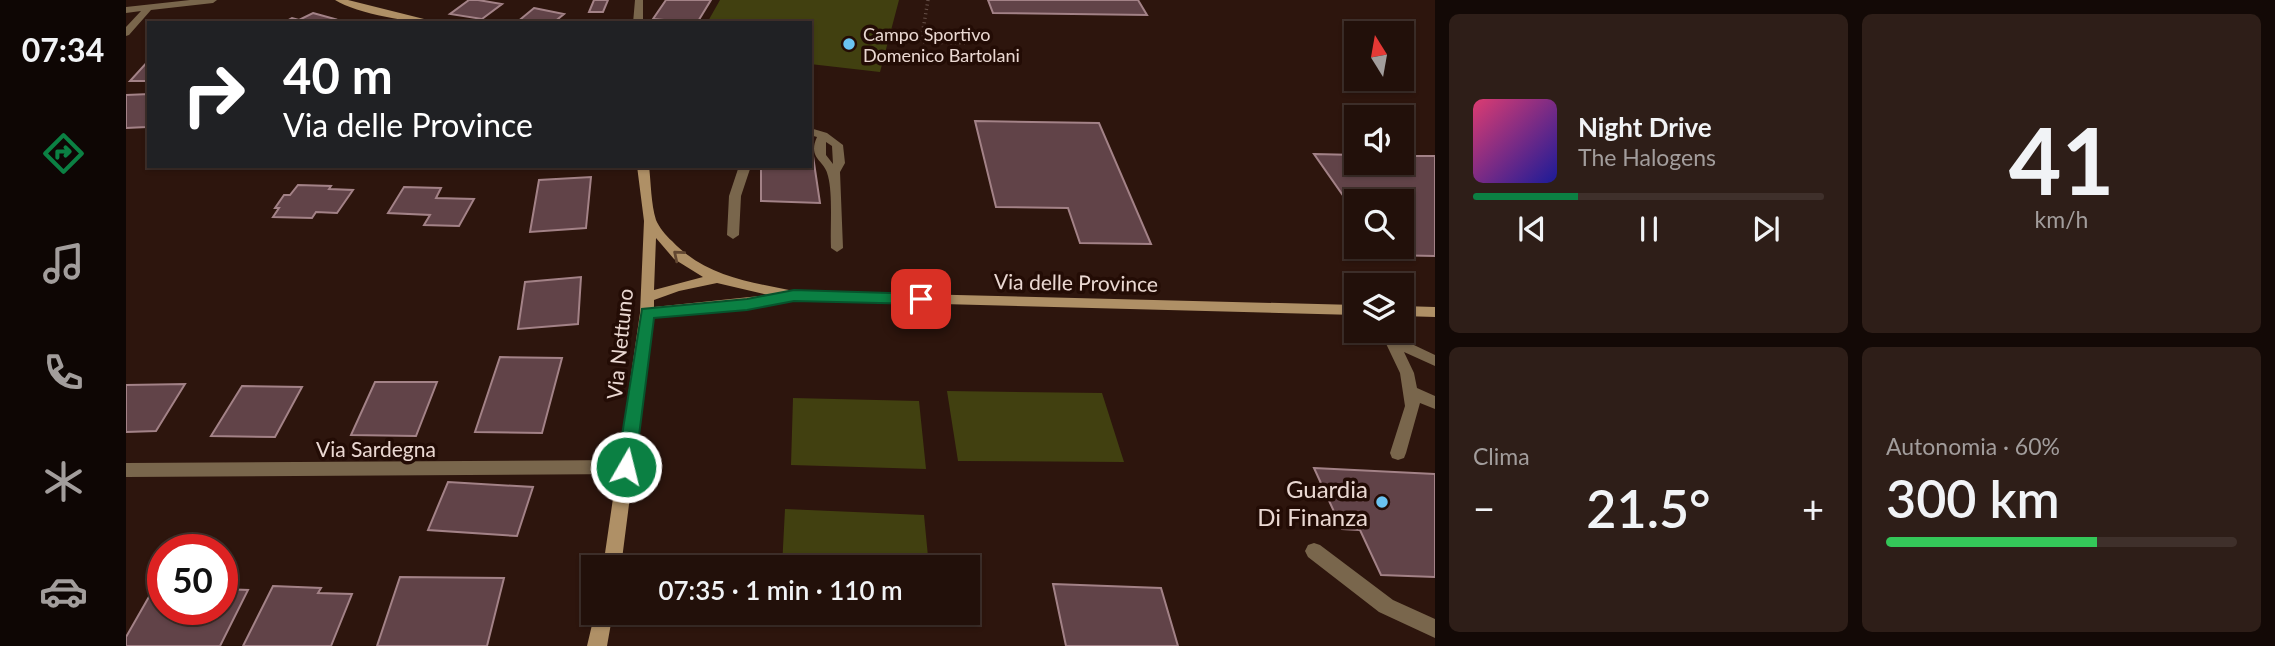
<!DOCTYPE html>
<html lang="it">
<meta charset="utf-8">
<style>
:root{--surface:#22100a;--page:#2e1e18;--text:#f1f3f6;--muted:#a29d9c;--line:#3f302b;--accent:#0b8043}
body{margin:0;font-family:Lato,sans-serif;background:var(--page);color:var(--text);height:100vh;display:flex;flex-direction:column;font-size:26px;white-space:nowrap}
*{box-sizing:border-box;margin:0}
p{font-size:23px;color:var(--muted)}
.icon{flex:none;width:38px;height:38px;fill:none;stroke:currentColor;stroke-width:2;stroke-linecap:round;stroke-linejoin:round}
.map{position:relative;flex:1;overflow:hidden}
.panel{display:flex;flex-direction:column;gap:14px;padding:14px;background:#130906;width:840px}
.panel>*{flex:none}
.hud{position:absolute;left:21px;top:21px;width:665px;height:147px;border-radius:0px;box-shadow:0 2px 5px #0004,0 0 0 2px var(--line);background:#202124;color:#fff;overflow:hidden}
.needle{width:46px;rotate:349deg}
.fabs{position:absolute;left:1218px;top:21px;display:grid;gap:14px}
.fabs a{display:grid;place-items:center;width:70px;height:70px;border-radius:0px;background:var(--surface);box-shadow:0 2px 5px #0004,0 0 0 2px var(--line);font-size:35px}
.speed{position:absolute;left:21px;top:534px;display:flex;gap:14px;font-size:35px;font-weight:700;text-align:center}
.speed>*{display:grid;place-content:center;width:91px;height:91px;border-radius:50%;background:var(--surface);box-shadow:0 2px 5px #0004,0 0 0 2px var(--line);line-height:1}
.speed .limit{border:10px solid #d22;background:#fff;color:#111}
.pin{position:absolute;display:grid;place-items:center;width:60px;height:60px;color:#fff;margin:-30px;border-radius:14px;box-shadow:0 4px 10px #0006}
.me{position:absolute;width:77px;margin:-38px;rotate:8deg;stroke-linejoin:round;filter:drop-shadow(0 0 5px #0008)}
.turn{display:flex;align-items:center;gap:24px;height:147px;padding:0 21px;font-size:32px}
.turn .icon{width:91px;height:91px;stroke-width:2.5}
.turn b{display:block;font-size:49px;line-height:60px}
.big{font-size:52px;font-weight:600;line-height:1.1}
.panel .tile{flex:1;display:flex;flex-direction:column;justify-content:center;gap:10px;min-width:0;padding:0 24px;border-radius:10px;background:var(--page)}
.panel .dial{align-items:center;gap:0}
.dial b{font-size:91px;line-height:1}
.song{display:flex;align-items:center;gap:21px}
.cover{width:84px;height:84px;border-radius:10px;background:linear-gradient(135deg,hsl(340 70% 55%),hsl(240 70% 35%))}
.played{height:7px;border-radius:4px;background:linear-gradient(90deg,var(--accent) 30%,var(--line) 30%)}
.keys{display:flex;justify-content:space-around;direction:ltr}
.heat{display:flex;justify-content:space-between;align-items:center;font-size:38px;direction:ltr}
.charge{height:10px;border-radius:5px;background:linear-gradient(90deg,#34c759 60%,var(--line) 0)}
.panel .tiles{flex:1;display:grid;gap:14px;grid-template-columns:repeat(2,1fr)}
.trip{position:absolute;left:455px;top:555px;width:399px;height:70px;border-radius:0px;background:var(--surface);box-shadow:0 2px 5px #0004,0 0 0 2px var(--line);font-weight:600;line-height:70px;text-align:center}
main{display:flex;flex:1;min-height:0}
.dock{display:flex;flex-direction:column;width:126px;justify-content:space-around;align-items:center;background:#0e0604;color:var(--muted)}
.dock .icon{width:49px;height:49px}
.dock .current{color:var(--accent)}
.dock b{font-size:32px;color:var(--text)}
.map>svg:first-child{display:block}
.green{fill:#414010}
.building{fill:#614348;stroke:#a38287;stroke-width:2}
.lines{fill:none;stroke-linecap:round;stroke-linejoin:round}
.path{stroke:#665049;stroke-width:3.5;stroke-dasharray:1 3.5;stroke-linecap:butt}
.lane{fill:#79664c;fill-rule:evenodd}
.street{fill:#79664c;fill-rule:evenodd}
.secondary{fill:#af9066;fill-rule:evenodd}
.oneway{stroke:#624731}
.route{fill:#0b8043;stroke:#07532c;stroke-width:2}
.poi-dot{fill:#6ac3f1;stroke:#230c05;stroke-width:2.5}
.labels{text-anchor:middle;dominant-baseline:central;stroke-width:7;stroke-linejoin:round;paint-order:stroke}
.far-poi-label{font-size:18px;fill:#ead8d2;stroke:#230c05;text-anchor:start}
.street-label{font-size:21px;fill:#ead8d2;stroke:#230c05}
.near-poi-label{font-size:24px;fill:#ead8d2;stroke:#230c05;text-anchor:end}
</style>
<main>
<nav class="dock">
<b>07:34</b>
<svg class="icon current" aria-label="directions" viewBox="0 0 24 24"><path d="M12 3l9 9-9 9-9-9zM9 14v-3h6M13 9l2 2-2 2"/></svg>
<svg class="icon" aria-label="music" viewBox="0 0 24 24"><path d="M9 18V5l10-2v13"/><circle cx="6" cy="18" r="3"/><circle cx="16" cy="16" r="3"/></svg>
<svg class="icon" aria-label="phone" viewBox="0 0 24 24"><path d="M5 4h4l2 5-3 2q2 4 5 5l2-3 5 2v4C11 20 4 13 5 4z"/></svg>
<svg class="icon" aria-label="climate" viewBox="0 0 24 24"><path d="M12 3v18M4 7l16 10M4 17L20 7"/></svg>
<svg class="icon" aria-label="car" viewBox="0 0 24 24"><path d="M5 17H2v-5l4-1 3-4h7l3 4 3 1v5h-3M9 17h6M6 11h13"/><circle cx="7" cy="17" r="2"/><circle cx="17" cy="17" r="2"/></svg>
</nav>
<div class="map">
<svg width="1309" height="646" viewBox="0 0 1309 646">
<rect width="100%" height="100%" fill="#2d150d"/>
<path class="green" d="M594,0H773L754,72L684,64V23H581Z
M821,391L976,393L998,462L832,461Z
M667,398L793,401L800,469L665,465Z
M659,509L798,515L803,567H656Z"/>
<path class="building" d="M343,0H352L376,4L356,19L324,14Z
M468,0H482L477,12H463Z
M540,0H585L571,23L527,19Z
M862,0H1012L1021,15L867,13Z
M408,8L438,14L427,23H390Z
M187,13L209,19L202,23H157L166,18L173,20Z
M23,60V81H4Z
M23,94V125L21,127L0,128V95Z
M849,121L973,123L1025,244L954,243L942,208L870,207Z
M684,136L694,203L635,201V166H684Z
M1188,154L1230,155V163H1276V156H1309V256L1259,255L1254,247H1276V201H1230V214Z
M465,177L460,228L404,232L413,180Z
M172,185L205,186L203,189L227,190L211,213L190,212L186,218L147,217L153,208H149L158,195H164Z
M278,187L315,188L310,198L348,199L333,226L298,225L304,215L262,213Z
M455,277L452,324L392,329L399,282Z
M374,357L436,358L416,433L349,432Z
M249,382H311L290,436L225,435Z
M59,384L30,431L0,432V385Z
M116,386L176,387L149,437L85,436Z
M1188,468L1309,474V577L1255,575L1234,530L1216,529Z
M322,482L407,487L391,536L302,530Z
M274,577L378,578L361,646H251Z
M927,584L1035,588L1052,646H940Z
M147,586L195,588L192,593L226,594L205,646H117Z
M28,588H37V609H96V589L122,590L94,646H0V637Z"/>
<g class="lines">
<path class="path" d="M802,0L795,42L841,43"/>
<path class="lane" d="M684,128L701,133L717,145L719,163L714,172L717,248L711,252L705,248C704,228 707,195 702,176C699,160 681,159 691,137L684,135ZM700,142L706,146L707,164L700,155Z
M613,166H625L615,196L613,235L607,239L601,235L603,196Z
M1254,331H1268L1271,337L1309,355V366L1278,352L1288,373L1291,388L1309,396V409L1294,403L1280,453L1278,458L1272,460L1266,458L1264,453L1279,406L1274,373Z
M1188,543L1194,545L1267,600L1309,619V638L1253,612L1182,557L1179,551L1182,545Z"/>
<path class="street" d="M64,0H91L87,3L25,10L3,35L0,36V27L15,11L0,13V7Z
M509,0H517V23H507Z
M500,460L506,462L508,467L506,472L500,474L0,477V463Z"/>
<path class="secondary" d="M209,0H222L314,23C287,23 231,14 209,0Z
M511,166H523C525,183 525,204 530,220C533,227 540,236 546,241C579,276 623,282 668,291L1230,305V315L665,300L621,309L527,317L495,567H477L514,313L518,221ZM530,238L548,259L577,277L528,290ZM591,283L642,295L528,307V300L553,291Z
M1276,306L1309,307V317L1276,316Z
M469,612H487L481,646H461Z"/>
</g>
<defs><path id="oneway-chevron" d="M-2-3.5L2.5 0L-2 3.5" fill="none" stroke-width="1.6" stroke-linecap="round" stroke-linejoin="round" transform="scale(1.75)"/></defs>
<use class="oneway" href="#oneway-chevron" transform="translate(552 255) rotate(-140)"/>
<path class="route" d="M668,290L795,294L803,299L795,304L668,301L621,310L528,318L509,467L507,473L500,475L493,473L491,467L516,309L621,299Z"/>
<g class="poi-dot">
<circle cx="723" cy="44" r="7"/>
<circle cx="1256" cy="502" r="7"/>
</g>
<g class="labels">
<g class="far-poi-label">
<text x="737" y="34">Campo Sportivo<tspan x="737" dy="21">Domenico Bartolani</tspan></text>
</g>
<g class="street-label">
<text transform="translate(950 282) rotate(1)">Via delle Province</text>
<text transform="translate(493 344) rotate(-84)">Via Nettuno</text>
<text x="250" y="448">Via Sardegna</text>
</g>
<g class="near-poi-label">
<text x="1242" y="488">Guardia<tspan x="1242" dy="28">Di Finanza</tspan></text>
</g>
</g>
</svg>
<div class="fabs">
<a><svg class="needle" viewBox="-14 -14 28 28"><path d="M0-13l5 13h-10z" fill="#e53935"/><path d="M0 13l5-13h-10z" fill="#a29d9c"/></svg></a>
<a><svg class="icon" aria-label="sound" viewBox="0 0 24 24"><path d="M4 9h4l5-4v14l-5-4H4zM17 9q2 3 0 6"/></svg></a>
<a><svg class="icon" aria-label="search" viewBox="0 0 24 24"><circle cx="10" cy="10" r="6"/><path d="M15 15l6 6"/></svg></a>
<a><svg class="icon" aria-label="layers" viewBox="0 0 24 24"><path d="M12 4l9 5-9 5-9-5zM3 14l9 5 9-5"/></svg></a>
</div>
<div class="speed"><div class="limit">50</div></div>
<div class="pin" style="left:795px;top:299px;background:#d93025"><svg class="icon" aria-label="arrive" viewBox="0 0 24 24"><path d="M6 21V4h12l-3 4 3 4H6"/></svg></div>
<svg class="me" style="left:500px;top:467px" viewBox="-20 -20 40 40"><circle r="17" fill="#0b8043" stroke="#fff" stroke-width="3"/><path d="M0-11L8 9 0 5-8 9z" fill="#fff"/></svg>
<div class="trip">07:35 · 1 min · 110 m</div>
<div class="hud">
<div class="turn"><svg class="icon" aria-label="right" viewBox="0 0 24 24"><path d="M7 20v-9h11M14 6l5 5-5 5"/></svg><div><b>40 m</b>Via delle Province</div></div>
</div>
</div>
<section class="panel">
<div class="tiles">
<div class="tile">
<div class="song"><i class="cover"></i><div><b>Night Drive</b><p>The Halogens</p></div></div>
<div class="played"></div>
<div class="keys"><svg class="icon" aria-label="previous" viewBox="0 0 24 24"><path d="M18 5L8 12l10 7zM5 5v14"/></svg><svg class="icon" aria-label="pause" viewBox="0 0 24 24"><path d="M8 5v14M16 5v14"/></svg><svg class="icon" aria-label="next" viewBox="0 0 24 24"><path d="M6 5l10 7-10 7zM19 5v14"/></svg></div>
</div>
<div class="tile dial"><b>41</b><p>km/h</p></div>
<div class="tile"><p>Clima</p>
<div class="heat"><a>−</a><b class="big">21.5°</b><a>+</a></div>
</div>
<div class="tile"><p>Autonomia · 60%</p><b class="big">300 km</b><div class="charge"></div></div>
</div>
</section>
</main>
